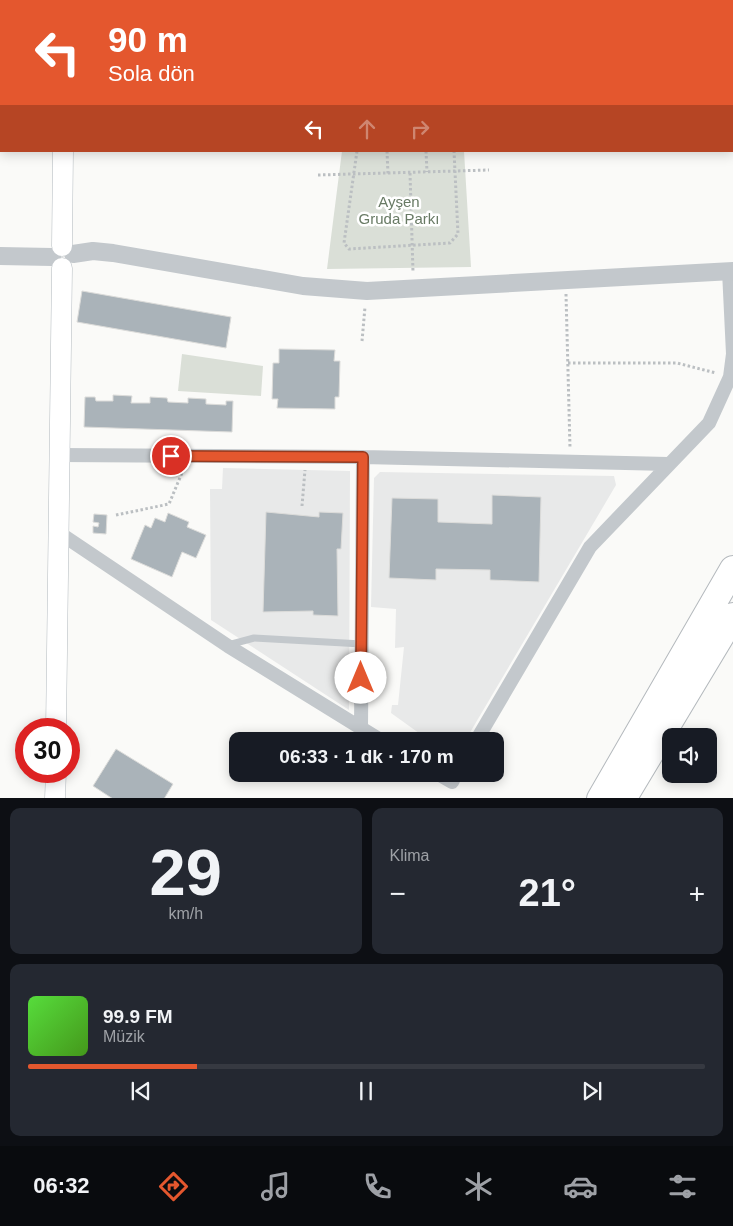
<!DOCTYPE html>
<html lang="tr">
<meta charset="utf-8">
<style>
:root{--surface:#171b24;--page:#242831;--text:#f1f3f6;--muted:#9ea1a6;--line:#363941;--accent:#e4572e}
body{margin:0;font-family:Arial,sans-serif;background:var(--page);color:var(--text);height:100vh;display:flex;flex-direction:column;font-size:19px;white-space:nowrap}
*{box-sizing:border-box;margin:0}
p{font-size:16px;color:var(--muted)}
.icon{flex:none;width:28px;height:28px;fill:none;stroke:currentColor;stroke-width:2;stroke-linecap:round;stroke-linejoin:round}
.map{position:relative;height:798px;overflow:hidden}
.sheet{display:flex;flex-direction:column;gap:10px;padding:10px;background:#0d0f14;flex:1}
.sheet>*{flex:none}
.hud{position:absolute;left:0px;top:0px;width:734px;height:152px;box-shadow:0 2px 12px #0003;background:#e4572e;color:#fff;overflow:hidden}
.tools{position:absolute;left:662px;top:728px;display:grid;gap:10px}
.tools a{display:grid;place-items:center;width:55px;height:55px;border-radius:10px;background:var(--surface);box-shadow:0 2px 12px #0003;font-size:25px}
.speed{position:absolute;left:15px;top:718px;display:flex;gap:10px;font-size:25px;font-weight:700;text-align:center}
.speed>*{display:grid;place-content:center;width:65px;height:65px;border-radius:50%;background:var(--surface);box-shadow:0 2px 12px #0003;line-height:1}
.speed .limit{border:8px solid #d22;background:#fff;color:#111}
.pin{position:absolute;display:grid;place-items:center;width:42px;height:42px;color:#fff;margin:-21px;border:2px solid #fff;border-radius:50%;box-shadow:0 1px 5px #0007}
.me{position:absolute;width:55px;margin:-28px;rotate:0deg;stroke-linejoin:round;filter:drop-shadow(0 0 4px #0008)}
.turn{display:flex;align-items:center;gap:18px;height:105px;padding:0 25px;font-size:22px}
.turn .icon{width:65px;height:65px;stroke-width:2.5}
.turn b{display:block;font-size:35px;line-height:42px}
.lanes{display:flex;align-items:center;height:48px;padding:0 25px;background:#0003;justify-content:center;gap:25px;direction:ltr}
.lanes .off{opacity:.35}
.big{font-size:38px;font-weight:800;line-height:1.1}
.sheet .card{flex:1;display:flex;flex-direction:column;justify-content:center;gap:8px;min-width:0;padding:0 18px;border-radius:10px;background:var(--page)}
.sheet .dial{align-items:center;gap:0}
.dial b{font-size:65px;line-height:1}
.song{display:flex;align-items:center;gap:15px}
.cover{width:60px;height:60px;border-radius:8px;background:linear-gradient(135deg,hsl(110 70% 55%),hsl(100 70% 35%))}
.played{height:5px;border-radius:2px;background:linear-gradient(90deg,var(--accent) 25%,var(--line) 25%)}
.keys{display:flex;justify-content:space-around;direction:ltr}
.heat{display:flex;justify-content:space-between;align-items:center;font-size:28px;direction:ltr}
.sheet .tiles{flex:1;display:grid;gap:10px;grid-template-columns:1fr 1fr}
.card:last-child{grid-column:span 2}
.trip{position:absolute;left:229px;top:732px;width:275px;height:50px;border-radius:10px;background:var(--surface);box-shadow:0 2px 12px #0003;font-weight:800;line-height:50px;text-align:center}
.dock{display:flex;height:80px;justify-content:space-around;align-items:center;background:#090b0e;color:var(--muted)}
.dock .icon{width:35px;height:35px}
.dock .on{color:var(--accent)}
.dock b{font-size:22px;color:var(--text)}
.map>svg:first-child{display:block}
.built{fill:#e8e9e9}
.green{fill:#dadfd7}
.building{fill:#aab3b9;stroke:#dcdcda}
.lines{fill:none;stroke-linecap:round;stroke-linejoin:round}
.secondary-tunnel{stroke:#d5d9db;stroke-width:20;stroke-dasharray:20 10;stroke-linecap:butt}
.secondary-casing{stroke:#b3babf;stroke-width:21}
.motorway-casing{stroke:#b4b9bd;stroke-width:28}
.path{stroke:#bbbfc2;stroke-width:3;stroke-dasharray:2.5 2.5;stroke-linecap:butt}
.service{stroke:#c3c8cc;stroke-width:7}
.minor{stroke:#c3c8cc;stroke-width:14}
.tertiary{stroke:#c3c8cc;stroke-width:18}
.secondary{stroke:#fff;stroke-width:20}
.motorway{stroke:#fff;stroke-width:26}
.route-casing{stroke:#94391e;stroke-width:12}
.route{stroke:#e4572e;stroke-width:9}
.labels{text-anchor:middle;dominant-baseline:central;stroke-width:5;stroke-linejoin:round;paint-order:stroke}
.park-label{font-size:15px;fill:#687a64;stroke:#fff}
</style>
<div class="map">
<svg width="733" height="799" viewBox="0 0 733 799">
<rect width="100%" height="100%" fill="#fafaf8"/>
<path class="built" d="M223,468L350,471L349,710L211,620L210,489H222Z
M380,472L614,476L616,485L465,741H430L391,713L392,705H398L404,647L395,648L396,609L371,607L374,478Z"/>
<path class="green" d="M342,151H464L471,267L327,269Z
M182,354L263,366L261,396L178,391Z"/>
<path class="building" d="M82,291L231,317L226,348L77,322Z
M279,349L335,350L334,361H340L339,397H335V409L277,408L278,399H272L273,363H279Z
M113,395L132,396L131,403H150V397L167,398L168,402L188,403V398L206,399V404L226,405V401H233L232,432L84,427L85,397H95L96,401H113Z
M492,495L541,497L539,582L490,580V570L436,569V580L389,578L392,498L438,499V522L492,524Z
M266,512L319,517V512L343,513L341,549H337L338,616L313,615V611L263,612Z
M168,513L189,522L187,527L206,535L196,558L182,552L172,577L131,559L145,525L151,528L155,518L165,522Z
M94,514L107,515L106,534L93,533V526L98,527L99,523L93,522Z
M116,749L173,784L164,799H113L93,786Z"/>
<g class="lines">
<path class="secondary-tunnel" d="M70,0V1"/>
<defs>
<path id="secondary" d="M62,246L63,151
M56,729L62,268
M55,799L56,771"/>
<path id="motorway" d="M600,799L733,569
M623,799L733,616"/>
</defs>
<use href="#secondary" class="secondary-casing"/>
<use href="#motorway" class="motorway-casing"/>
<path class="path" d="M357,151L344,243L349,249L450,243L458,234L454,151
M387,151L388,174
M426,151L427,172
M410,173L413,272
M318,175L489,170
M566,294L570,448
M362,341L365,307
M568,363H677L716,373
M302,506L305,470
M116,515L169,504L184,468"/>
<path class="service" d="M228,645L254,638L362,644"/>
<path class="minor" d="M60,455L363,457L668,464
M58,532L228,646L382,741
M361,729L363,457
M476,741L590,547L709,423L730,377L733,354L729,271
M438,774L452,782L456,774"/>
<path class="tertiary" d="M73,254L93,251L113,253L303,286L367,291L733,271
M0,256L52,257"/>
<use href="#secondary" class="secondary"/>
<use href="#motorway" class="motorway"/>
</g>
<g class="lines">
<defs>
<path id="route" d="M171,456L363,457L361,678"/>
</defs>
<use href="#route" class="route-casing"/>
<use href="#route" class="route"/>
</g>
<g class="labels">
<g class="park-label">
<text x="399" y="201">Ayşen<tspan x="399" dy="17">Gruda Parkı</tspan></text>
</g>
</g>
</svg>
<div class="tools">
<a><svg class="icon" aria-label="sound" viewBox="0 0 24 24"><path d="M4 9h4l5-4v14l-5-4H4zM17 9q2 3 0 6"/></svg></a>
</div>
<div class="speed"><div class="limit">30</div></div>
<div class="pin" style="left:171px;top:456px;background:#d93025"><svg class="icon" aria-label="arrive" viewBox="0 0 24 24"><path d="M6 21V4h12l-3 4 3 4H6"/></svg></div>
<svg class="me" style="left:361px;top:678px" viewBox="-20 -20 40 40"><circle r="19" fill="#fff"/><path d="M0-13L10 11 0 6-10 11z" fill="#e4572e"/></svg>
<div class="trip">06:33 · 1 dk · 170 m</div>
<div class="hud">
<div class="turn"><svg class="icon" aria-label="left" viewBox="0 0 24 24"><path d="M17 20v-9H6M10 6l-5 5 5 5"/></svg><div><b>90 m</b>Sola dön</div></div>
<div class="lanes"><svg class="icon" aria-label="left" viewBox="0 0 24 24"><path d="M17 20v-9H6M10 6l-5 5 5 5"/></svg><svg class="icon off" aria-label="ahead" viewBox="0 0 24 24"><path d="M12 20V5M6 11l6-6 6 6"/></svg><svg class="icon off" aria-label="right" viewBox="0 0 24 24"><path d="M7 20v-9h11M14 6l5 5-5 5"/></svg></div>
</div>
</div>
<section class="sheet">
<div class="tiles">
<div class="card dial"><b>29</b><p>km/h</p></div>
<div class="card"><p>Klima</p>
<div class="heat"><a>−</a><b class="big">21°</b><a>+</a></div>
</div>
<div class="card">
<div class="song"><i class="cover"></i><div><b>99.9 FM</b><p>Müzik</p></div></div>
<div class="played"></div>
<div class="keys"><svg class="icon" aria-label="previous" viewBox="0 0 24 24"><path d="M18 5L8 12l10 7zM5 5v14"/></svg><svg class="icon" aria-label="pause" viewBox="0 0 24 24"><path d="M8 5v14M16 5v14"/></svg><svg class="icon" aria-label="next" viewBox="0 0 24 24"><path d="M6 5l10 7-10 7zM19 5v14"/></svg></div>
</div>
</div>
</section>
<nav class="dock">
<b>06:32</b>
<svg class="icon on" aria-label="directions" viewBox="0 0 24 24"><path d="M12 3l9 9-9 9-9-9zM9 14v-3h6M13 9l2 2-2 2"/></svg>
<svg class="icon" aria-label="music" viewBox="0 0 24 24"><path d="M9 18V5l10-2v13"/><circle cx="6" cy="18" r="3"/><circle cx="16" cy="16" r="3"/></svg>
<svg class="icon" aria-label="phone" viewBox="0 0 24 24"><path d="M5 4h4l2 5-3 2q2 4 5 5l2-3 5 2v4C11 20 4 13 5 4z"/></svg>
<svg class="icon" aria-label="climate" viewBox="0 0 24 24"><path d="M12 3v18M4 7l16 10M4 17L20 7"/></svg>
<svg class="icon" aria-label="car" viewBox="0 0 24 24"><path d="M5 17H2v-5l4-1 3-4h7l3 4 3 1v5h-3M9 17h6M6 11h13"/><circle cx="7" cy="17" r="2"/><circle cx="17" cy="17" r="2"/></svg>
<svg class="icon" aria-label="filters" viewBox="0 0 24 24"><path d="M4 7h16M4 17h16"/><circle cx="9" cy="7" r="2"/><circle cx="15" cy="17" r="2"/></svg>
</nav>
